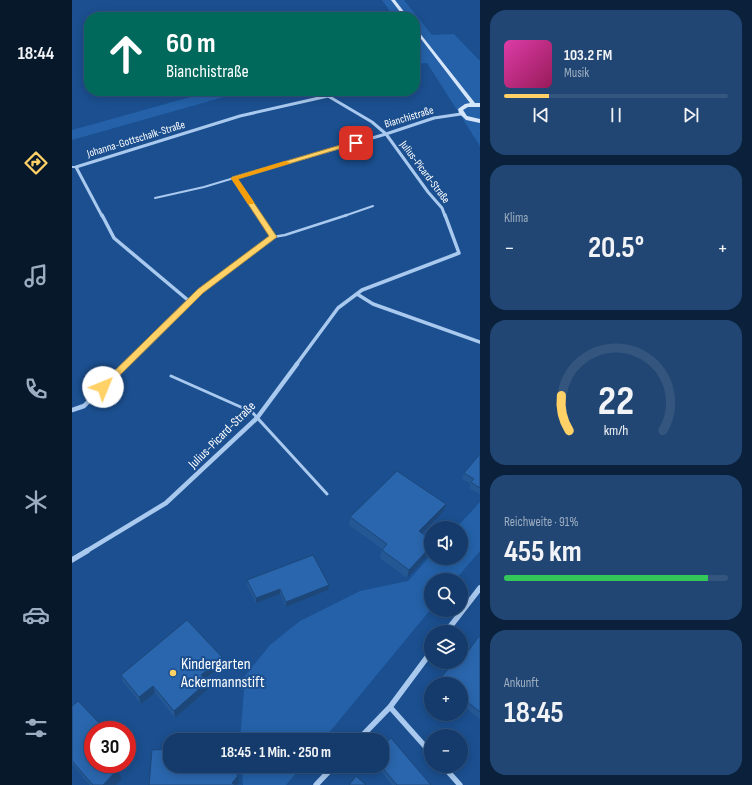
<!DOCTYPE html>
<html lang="de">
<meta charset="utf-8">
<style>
:root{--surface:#143b6b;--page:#214673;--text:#f1f3f6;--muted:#9dadc1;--line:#33557e;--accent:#ffd166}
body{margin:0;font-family:"Sofia Sans Condensed",sans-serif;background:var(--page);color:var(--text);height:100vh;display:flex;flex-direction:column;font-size:15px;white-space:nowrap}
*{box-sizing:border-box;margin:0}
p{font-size:13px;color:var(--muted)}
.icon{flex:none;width:22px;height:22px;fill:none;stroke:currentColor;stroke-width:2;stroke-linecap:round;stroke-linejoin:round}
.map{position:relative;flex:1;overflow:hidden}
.side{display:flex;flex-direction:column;gap:10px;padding:10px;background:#0b203b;width:272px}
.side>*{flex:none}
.banner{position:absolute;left:12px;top:12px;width:336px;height:84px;border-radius:16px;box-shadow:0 2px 10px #0003,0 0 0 1px var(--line);background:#00695c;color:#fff;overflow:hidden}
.fabs{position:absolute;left:352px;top:521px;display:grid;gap:8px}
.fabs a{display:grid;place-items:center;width:44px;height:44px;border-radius:50%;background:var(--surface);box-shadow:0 2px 10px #0003,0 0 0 1px var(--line);font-size:20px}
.speed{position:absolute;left:12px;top:721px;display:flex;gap:8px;font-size:20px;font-weight:700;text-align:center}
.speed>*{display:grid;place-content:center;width:52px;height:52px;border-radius:50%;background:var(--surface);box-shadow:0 2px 10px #0003,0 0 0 1px var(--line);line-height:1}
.speed .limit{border:6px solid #d22;background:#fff;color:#111}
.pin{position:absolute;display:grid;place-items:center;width:34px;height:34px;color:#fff;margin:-17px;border-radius:8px;box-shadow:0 2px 6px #0006}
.me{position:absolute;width:44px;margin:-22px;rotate:45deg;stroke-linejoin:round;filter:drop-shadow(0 0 3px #0008)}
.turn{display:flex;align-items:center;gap:14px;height:84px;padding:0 16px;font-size:18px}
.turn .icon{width:52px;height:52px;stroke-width:2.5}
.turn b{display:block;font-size:28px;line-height:34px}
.big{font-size:30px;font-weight:700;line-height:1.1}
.side .tile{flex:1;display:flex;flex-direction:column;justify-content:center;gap:6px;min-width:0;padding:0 14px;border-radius:16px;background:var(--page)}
.side .dial{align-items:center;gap:0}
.dial svg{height:104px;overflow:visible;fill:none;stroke:var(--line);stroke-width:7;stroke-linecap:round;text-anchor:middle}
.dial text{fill:var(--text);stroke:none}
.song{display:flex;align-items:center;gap:12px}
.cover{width:48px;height:48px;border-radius:6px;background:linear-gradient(135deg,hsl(320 70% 55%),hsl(330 70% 35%))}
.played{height:4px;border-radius:2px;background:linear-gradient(90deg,var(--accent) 20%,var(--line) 20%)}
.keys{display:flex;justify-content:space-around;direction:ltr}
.heat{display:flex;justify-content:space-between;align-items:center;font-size:22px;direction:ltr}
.charge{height:6px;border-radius:3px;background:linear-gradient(90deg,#34c759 91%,var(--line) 0)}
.trip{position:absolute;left:91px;top:733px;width:226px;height:40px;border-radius:16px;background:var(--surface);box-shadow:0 2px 10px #0003,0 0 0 1px var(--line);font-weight:700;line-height:40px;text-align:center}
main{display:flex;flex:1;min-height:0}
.tabs{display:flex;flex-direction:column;width:72px;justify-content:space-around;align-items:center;background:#08182b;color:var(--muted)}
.tabs .icon{width:28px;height:28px}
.tabs .current{color:var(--accent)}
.tabs b{font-size:18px;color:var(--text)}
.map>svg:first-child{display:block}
.green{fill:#2461a8}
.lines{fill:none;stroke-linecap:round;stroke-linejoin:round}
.lane-far3{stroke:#a9c9ee;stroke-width:1.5}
.lane-far2{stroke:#a9c9ee;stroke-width:2}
.lane-far1{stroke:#a9c9ee;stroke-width:2.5}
.lane{stroke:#a9c9ee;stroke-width:3}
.street-far4{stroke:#a9c9ee;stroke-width:2}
.street-far3{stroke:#a9c9ee;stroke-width:3}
.street-far2{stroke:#a9c9ee;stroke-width:3.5}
.street-far1{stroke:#a9c9ee;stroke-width:4.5}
.street{stroke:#a9c9ee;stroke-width:5.5}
.secondary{fill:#d6e6fa;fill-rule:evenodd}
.wall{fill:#245895}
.shaded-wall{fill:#1d4779}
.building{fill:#2a66ad;stroke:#1d4779}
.route{fill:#ffd166;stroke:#a68842}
.slow{fill:#f59e0b}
.poi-dot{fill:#ffd166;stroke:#1b4f8f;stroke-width:1.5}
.labels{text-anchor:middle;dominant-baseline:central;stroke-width:4;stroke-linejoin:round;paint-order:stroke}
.far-street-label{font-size:11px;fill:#fff;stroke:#1b4f8f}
.street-label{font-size:13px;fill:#fff;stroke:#1b4f8f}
.near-poi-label{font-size:16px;fill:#fff;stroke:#1b4f8f;text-anchor:start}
</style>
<main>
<nav class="tabs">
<b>18:44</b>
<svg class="icon current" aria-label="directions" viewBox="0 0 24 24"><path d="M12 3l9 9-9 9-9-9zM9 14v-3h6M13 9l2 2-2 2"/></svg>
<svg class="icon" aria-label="music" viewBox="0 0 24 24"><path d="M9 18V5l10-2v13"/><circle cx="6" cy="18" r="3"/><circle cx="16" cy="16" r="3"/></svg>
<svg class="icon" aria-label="phone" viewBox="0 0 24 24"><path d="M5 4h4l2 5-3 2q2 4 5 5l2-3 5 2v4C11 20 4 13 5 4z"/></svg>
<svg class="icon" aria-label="climate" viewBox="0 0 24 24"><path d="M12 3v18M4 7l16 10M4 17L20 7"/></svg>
<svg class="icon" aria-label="car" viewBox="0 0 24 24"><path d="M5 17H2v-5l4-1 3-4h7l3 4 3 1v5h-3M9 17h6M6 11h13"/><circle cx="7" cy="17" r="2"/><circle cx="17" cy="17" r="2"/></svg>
<svg class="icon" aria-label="filters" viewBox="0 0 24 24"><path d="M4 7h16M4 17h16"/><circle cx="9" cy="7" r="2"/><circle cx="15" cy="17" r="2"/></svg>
</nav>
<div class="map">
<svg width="408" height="785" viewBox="0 0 408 785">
<rect width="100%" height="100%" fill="#1b4f8f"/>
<path class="green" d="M310,0H332L360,35L382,34L408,61V146L355,63L343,64V56L350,55L343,46V17H322Z
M140,91H173L0,140V130Z
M408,502V551L383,580H359V609L251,740H168L173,676L198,645L228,621L288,591L336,581L359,555V558H389V528H384Z
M170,766H230L214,785H171Z"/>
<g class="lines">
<path class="lane-far3" d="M250,91L256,96"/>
<path class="lane-far2" d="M0,167H4
M83,198L132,187L162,178
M272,216L301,206"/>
<path class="lane-far1" d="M201,237L213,235L275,215"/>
<path class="lane" d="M99,376L180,412L255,494"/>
<path class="street-far4" d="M256,96L277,91"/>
<path class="street-far3" d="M256,96L260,95
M30,216L4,167L168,116L256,96L300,122L314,134L356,192L370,208L373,216
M187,216L162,178L314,134L362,118L389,114"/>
<path class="street-far2" d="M30,215L42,238L117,301
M285,294L301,304L408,342
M53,365L117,301L201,237L186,215
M224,365L266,308L290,290L387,253L373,215"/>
<path class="street-far1" d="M0,410L12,406L54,364
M13,552L94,503L185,418L225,364"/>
<path class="street" d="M0,560L15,551
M374,632L408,588
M318,707L359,753
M286,740L318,707L359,652
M371,766L388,785
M244,785L262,766"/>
<path class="secondary" d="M319,0H323L336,17H332Z
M343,27L403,103H408V107H396L391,110L395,116L408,119V123L394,120L387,113L386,109L393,104L398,103L343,31Z"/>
</g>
<path class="wall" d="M408,454V494L397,488L399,484L390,479L392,473Z
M371,512L351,534L335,578L308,558L310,549L277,525L278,517Z
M175,580L256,590L214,607L208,594L184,603L175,585Z
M408,635V719L389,704V684H366L367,680L391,658Z
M151,664L133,680L136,689L103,718L83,693L69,704L51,682L49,675Z
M0,706L21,764L45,770L50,779L44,785H18L0,764Z
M305,766H310L359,785H320Z"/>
<path class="shaded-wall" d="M374,504L371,512L345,539L347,531Z
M359,546V552L335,578L337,570Z
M257,585L256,590L214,607V602Z
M208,589V594L184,603V598Z
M150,657L151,664L130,682L129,675Z
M135,682L136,689L103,718L102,711Z
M81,686L83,693L69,704L67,697Z
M45,770L50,779L44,785H31Z
M166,776L167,783L165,785H160V783Z"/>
<path class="building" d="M408,454V488L399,482L402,479L392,473Z
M325,471L374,504L347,531L359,540V546L337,570L310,550L315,544L278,517Z
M241,555L257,585L214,602L208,589L184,598L175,580Z
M115,620L150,657L129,675L135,682L102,711L81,686L67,697L49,675Z
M408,635V712L389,697V684H372L367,680L382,662H389V657L391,658Z
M6,701L34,730H21V764H40L45,770L31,785H21L0,761V706Z
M319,738L359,785H325L309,766H310V747Z
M98,749V766H159V768L166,776L160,783L163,785H77L80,750Z
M284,776L294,785H277Z"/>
<path class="route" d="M282,141L287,143L166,179L205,237L131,293L34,389H28L27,387L28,385L126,289L197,236L159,178L160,177Z"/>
<path class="slow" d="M213,161L219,163L166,179L182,202L181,204H176L159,178Z"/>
<circle class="poi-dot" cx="101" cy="673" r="4"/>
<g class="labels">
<g class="far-street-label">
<text transform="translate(337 117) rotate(-17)">Bianchistraße</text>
<text transform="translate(64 139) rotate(-17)">Johanna-Gottschalk-Straße</text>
<text transform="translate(353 172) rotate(53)">Julius-Picard-Straße</text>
</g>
<g class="street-label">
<text transform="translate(150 435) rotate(-45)">Julius-Picard-Straße</text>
</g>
<g class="near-poi-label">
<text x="109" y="664">Kindergarten<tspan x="109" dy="18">Ackermannstift</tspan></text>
</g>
</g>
</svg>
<div class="fabs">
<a><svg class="icon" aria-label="sound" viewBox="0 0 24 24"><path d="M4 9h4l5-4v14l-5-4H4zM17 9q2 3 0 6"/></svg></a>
<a><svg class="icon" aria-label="search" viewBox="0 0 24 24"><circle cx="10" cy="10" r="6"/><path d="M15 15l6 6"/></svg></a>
<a><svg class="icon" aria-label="layers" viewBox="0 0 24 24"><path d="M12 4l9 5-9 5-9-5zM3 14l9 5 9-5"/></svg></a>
<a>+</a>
<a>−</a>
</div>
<div class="speed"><div class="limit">30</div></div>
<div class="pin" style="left:284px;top:143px;background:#d93025"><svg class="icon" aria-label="arrive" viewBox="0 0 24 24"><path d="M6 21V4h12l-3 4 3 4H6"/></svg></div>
<svg class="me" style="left:31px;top:387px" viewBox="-20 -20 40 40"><circle r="19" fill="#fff"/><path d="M0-13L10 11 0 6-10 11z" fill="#ffd166"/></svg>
<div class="trip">18:45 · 1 Min. · 250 m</div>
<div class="banner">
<div class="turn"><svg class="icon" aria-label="ahead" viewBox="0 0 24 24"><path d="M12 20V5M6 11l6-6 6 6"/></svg><div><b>60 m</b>Bianchistraße</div></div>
</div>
</div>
<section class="side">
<div class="tile">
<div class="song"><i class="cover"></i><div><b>103.2 FM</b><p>Musik</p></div></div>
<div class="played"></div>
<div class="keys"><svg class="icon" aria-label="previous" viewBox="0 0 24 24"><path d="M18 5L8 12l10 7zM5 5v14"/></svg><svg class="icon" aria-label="pause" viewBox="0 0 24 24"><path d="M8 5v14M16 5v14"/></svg><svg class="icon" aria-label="next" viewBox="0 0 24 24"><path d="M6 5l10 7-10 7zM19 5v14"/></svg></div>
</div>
<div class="tile"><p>Klima</p>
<div class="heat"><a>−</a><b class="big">20.5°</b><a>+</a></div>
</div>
<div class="tile dial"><svg viewBox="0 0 100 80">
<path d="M14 69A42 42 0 1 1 86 69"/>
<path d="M14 69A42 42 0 0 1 8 42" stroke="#ffd166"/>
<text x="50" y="56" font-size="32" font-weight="700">22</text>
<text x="50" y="72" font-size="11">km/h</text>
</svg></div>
<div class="tile"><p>Reichweite · 91%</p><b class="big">455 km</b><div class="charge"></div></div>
<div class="tile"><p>Ankunft</p><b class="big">18:45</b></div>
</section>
</main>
